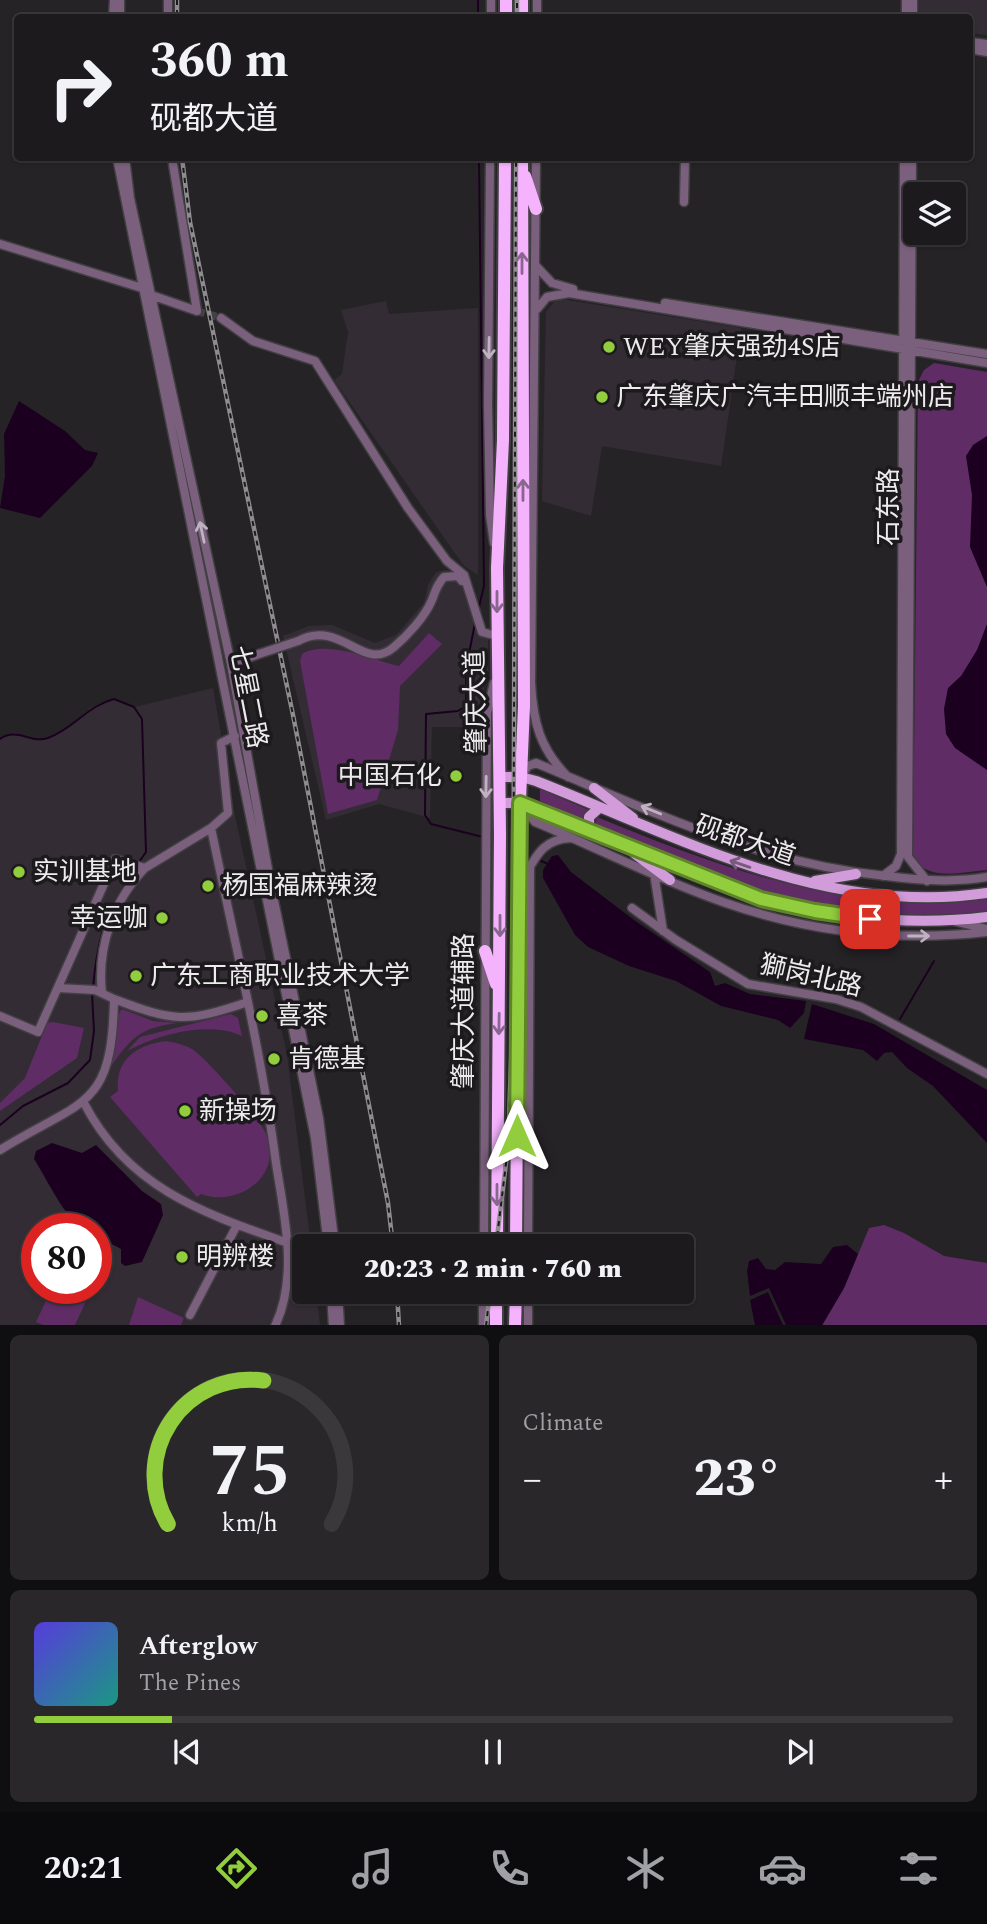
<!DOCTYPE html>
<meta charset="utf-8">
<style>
:root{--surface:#1c1a1d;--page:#29272a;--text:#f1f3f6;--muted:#a0a1a4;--line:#3a383b;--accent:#92cd3e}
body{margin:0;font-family:Spectral,"Noto Sans SC",serif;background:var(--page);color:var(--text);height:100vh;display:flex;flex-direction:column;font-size:26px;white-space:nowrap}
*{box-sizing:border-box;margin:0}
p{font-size:23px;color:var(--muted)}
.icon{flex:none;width:38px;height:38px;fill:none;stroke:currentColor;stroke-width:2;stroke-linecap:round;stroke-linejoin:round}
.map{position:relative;height:1325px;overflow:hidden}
.sheet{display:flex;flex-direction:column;gap:10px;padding:10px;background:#0f0e10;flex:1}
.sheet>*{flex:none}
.guide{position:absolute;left:14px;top:14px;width:959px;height:147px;border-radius:7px;box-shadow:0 2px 5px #0004,0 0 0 2px var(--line);background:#1c1a1d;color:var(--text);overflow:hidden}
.controls{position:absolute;left:903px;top:182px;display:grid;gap:14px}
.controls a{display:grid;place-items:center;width:63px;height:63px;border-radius:7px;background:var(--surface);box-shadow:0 2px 5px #0004,0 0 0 2px var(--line);font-size:35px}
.speed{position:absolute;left:21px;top:1213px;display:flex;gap:14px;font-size:35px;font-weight:700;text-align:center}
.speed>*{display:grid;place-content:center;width:91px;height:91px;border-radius:50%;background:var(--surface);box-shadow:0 2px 5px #0004,0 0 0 2px var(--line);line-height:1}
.speed .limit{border:10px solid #d22;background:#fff;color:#111}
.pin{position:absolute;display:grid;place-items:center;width:60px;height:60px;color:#fff;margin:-30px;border-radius:14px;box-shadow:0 4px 10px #0006}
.me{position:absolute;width:77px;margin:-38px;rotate:0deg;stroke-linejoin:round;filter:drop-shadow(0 0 5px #0008)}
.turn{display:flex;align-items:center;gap:24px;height:147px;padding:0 21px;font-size:32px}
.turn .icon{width:91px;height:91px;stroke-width:2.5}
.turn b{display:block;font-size:49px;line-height:60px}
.big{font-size:52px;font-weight:800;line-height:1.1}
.sheet .tile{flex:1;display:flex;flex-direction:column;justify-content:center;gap:10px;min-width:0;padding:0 24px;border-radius:10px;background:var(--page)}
.sheet .dial{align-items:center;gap:0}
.dial svg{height:182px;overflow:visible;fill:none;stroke:var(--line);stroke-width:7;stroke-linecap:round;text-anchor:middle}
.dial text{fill:var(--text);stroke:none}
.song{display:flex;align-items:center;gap:21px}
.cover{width:84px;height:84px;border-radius:10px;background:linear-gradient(135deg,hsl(250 70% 55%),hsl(170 70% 35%))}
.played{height:7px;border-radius:4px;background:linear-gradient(90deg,var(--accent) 15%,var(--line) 15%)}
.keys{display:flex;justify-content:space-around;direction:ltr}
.heat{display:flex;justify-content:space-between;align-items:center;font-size:38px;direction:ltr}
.sheet .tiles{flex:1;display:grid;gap:10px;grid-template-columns:1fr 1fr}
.tile:last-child{grid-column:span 2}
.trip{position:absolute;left:292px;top:1234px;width:402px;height:70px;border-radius:7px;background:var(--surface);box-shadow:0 2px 5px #0004,0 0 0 2px var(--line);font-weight:800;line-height:70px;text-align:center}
.tabs{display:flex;height:112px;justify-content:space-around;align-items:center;background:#0b0a0c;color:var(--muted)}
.tabs .icon{width:49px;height:49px}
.tabs .on{color:var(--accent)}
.tabs b{font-size:32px;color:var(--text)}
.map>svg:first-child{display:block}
.built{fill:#332c34;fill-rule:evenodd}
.green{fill:#5f2c66}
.water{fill:#1b011f}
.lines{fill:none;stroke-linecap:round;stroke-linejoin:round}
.stream{stroke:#1b011f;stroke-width:2}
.minor-tunnel{stroke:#444145;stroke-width:8;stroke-dasharray:8 4;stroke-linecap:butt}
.minor-casing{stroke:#423f43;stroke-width:11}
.major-casing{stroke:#423f43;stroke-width:13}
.highway-casing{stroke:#423f43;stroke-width:16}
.minor{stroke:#7b607e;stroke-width:8}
.major{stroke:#d29cda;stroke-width:10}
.highway{stroke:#f5b3fe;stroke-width:12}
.rail-casing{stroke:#8f8c8f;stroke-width:4.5}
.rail{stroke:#1d1a1d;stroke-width:2;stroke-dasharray:5;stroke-linecap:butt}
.minor-bridge-casing{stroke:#423f43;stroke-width:11;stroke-linecap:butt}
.minor-bridge{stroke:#7b607e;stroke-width:8}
.oneway{stroke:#89668e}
.oneway2{stroke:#bfb3c1}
.oneway3{stroke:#785b7c}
.route-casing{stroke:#5f8528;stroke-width:18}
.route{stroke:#92cd3e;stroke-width:12}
.poi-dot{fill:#92cd3e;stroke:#1d1a1d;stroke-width:2.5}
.labels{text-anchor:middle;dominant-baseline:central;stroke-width:7;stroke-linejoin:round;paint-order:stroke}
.poi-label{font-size:26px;fill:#edebed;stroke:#1d1a1d;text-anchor:start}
.street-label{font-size:26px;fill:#edebed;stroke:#1d1a1d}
</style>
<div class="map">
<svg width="987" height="1326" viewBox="0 0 987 1326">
<rect width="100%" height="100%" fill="#262327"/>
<path class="built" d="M919,0H987V35L970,33V18L919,17Z
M561,299L741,328L721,466L602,446L591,516L542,501L546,312L554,302Z
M386,301L389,314L478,308V575L464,566L334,380L342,374L348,332L341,310Z
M447,570L456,573L470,589L488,639V670L476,727H432L430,818L379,804L326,820L283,636L309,626L332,625L375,643L396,635L424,603L428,585L436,572Z
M213,688L235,816L287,1055L311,1246H304V1292H316L320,1325H0V739L15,733L37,740L47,738L67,729L90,708L114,699L135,707ZM37,1228H96V1288H37Z"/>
<path class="green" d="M934,363L987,372V870C960,872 930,882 913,858L918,382L924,370Z
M429,633L442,644L400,686L398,730L377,800L328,814L300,661L302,654C326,639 373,660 399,666Z
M540,789L589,810L586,821L540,801Z
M597,817C722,869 851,916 987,897V912C871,928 759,898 653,853C633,844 615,833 595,825Z
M122,1009L153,1021L177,1023C142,1028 132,1036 112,1065C115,1049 112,1020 122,1009Z
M231,1014L238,1018L242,1036C210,1020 156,1035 127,1051L140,1037Z
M53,1022L84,1028L77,1058L0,1111V1103L25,1078L47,1023Z
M166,1041C177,1043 187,1045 196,1052C210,1063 260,1119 266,1134C284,1176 238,1208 201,1194L197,1197L110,1097L118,1091C115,1059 137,1045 166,1041Z
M884,1225L904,1233L944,1256L987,1263V1325L822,1326L844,1288L869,1228Z
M52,1288H92L75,1325H43L36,1322Z
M138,1297L184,1318L181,1325H129Z"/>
<path class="water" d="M19,401L65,431L85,450L98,453L92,466L40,518L0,508L5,476L4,434Z
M987,436V770L955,748L946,734L944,709L948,688L961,676L977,650L987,624V587L970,547L972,495L966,456L973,445Z
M558,855L571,872L634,920L710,972L715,986L725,983L750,994L806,1001L804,1013L790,1028L778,1020L721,1006L676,981L629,966L588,947L575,935L543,878V870L552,856Z
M812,1004L874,1024L987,1090V1143L933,1086L907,1068L892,1052L884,1053L877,1061L863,1050L804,1039Z
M52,1143L82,1153L96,1145L142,1191L161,1204L163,1215L142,1262L125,1266L121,1263V1249L104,1240L106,1236C96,1231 87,1230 77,1223C63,1214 44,1174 34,1159L36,1151Z
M847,1245L858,1254L844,1288L822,1325H786L769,1288L750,1296L747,1271L749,1261L758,1258L766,1269L775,1270L785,1262L821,1264L833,1247Z
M768,1292L783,1325H755L750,1300Z"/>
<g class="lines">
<path class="stream" d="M478,0V18
M479,607L484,586L479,158
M475,623L466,669V706L458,711L426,714L425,815L431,824L483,837
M0,739C17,727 31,744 48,738C73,729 87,706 114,699L134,707L142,719L146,852L139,862
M537,859L548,864
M93,988C98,932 106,914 136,867
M900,1019L934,961
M0,1125L23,1106L68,1083L90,1060L94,1031L92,993"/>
<path class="minor-tunnel" d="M197,311L221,318"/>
<defs>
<path id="minor" d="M168,0V18
M537,0V18
M113,18L114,0
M120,18V0
M491,18V0
M906,18V0
M913,18V0
M970,42L987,44
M970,49L987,52
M117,158L315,1138L328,1246
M125,158L130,198L231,664L271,886L319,1118L335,1246
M172,158L197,311
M490,158L488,405L490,515L494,543
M536,158L531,683C533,722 540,749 568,777
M912,158L908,857L927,881
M684,202L685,158
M0,244L142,288
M536,266L552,283L573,289
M151,295L197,311
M665,303L987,354
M537,309L547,297L569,293L987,363
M221,318L253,341L315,361L408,508L447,561L464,575L482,632L497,636
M298,641C342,618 363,674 394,647C407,636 425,617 432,600C436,590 436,586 444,577L458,576L462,581
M231,664L259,654
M522,775L528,766L536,763C654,812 757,863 886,876C920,880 953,883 987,877
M520,803L535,822C598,848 659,880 723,902C808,932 897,942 987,932
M211,828C234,939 261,1050 276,1163C284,1215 299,1276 275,1326
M527,872C538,852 546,839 571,838
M654,873L663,931
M883,876L896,866L901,854L904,158
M632,908L676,940L748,984L836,999L861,1007L987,1074
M954,921L987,929
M102,993C97,947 113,901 145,868L211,828L228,813L221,743L235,736
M114,999C175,1022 185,1023 248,1002
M0,1016L38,1032L115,859L145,868
M84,1103C128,1188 203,1213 288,1243
M0,1150C84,1098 112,1110 114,999L95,990L58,988
M484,1246L487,713L494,683
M528,1246L530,868
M331,1292L333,1326
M338,1292L340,1326
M190,1315L237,1225
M483,1326V1292
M528,1326V1292"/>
<path id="major" d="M500,777H521L536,781C681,838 825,917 987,893
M594,788L633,818
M500,803H520L536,808C687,872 817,938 987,917
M589,830V817L599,808
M635,854L670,880
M815,881L856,874"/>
<path id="highway" d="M506,0V18
M522,0V18
M525,176L536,209
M485,951L496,984
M497,1246L500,835L497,568L503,440L505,158
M516,1246L519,824L524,706L522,158
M496,1326V1292
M515,1326L516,1292"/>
</defs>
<use href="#minor" class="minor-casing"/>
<use href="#major" class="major-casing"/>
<use href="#highway" class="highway-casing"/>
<use href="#minor" class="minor"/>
<use href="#major" class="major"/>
<use href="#highway" class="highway"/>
<defs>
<path id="rail" d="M177,0V18
M517,18V0
M182,158L190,222L293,715L388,1203L393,1246
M496,1246L508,1147L513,1007L516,158
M397,1292L399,1326
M486,1326L490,1292"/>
</defs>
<use href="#rail" class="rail-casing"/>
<use href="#rail" class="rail"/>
<defs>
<path id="minor-bridge" d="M259,654L298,641"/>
</defs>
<use href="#minor-bridge" class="minor-bridge-casing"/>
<use href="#minor-bridge" class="minor-bridge"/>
</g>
<defs><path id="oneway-shaft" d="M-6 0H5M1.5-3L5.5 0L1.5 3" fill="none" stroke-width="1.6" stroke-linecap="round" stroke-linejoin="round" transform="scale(1.75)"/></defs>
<g class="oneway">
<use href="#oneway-shaft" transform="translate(522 263) rotate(-90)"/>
<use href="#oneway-shaft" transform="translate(523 490) rotate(-90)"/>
<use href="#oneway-shaft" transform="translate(497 602) rotate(90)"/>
<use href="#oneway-shaft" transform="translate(500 926) rotate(90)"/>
<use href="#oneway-shaft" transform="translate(499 1024) rotate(91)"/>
<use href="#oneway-shaft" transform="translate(497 1195) rotate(90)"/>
</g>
<g class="oneway2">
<use href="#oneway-shaft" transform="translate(489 348) rotate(91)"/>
<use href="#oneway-shaft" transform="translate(202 532) rotate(-102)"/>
<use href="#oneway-shaft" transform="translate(486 787) rotate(91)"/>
<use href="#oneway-shaft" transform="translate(651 810) rotate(-158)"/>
<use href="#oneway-shaft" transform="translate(919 936)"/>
</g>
<use class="oneway3" href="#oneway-shaft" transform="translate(740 864) rotate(-161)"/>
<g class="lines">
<defs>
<path id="route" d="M517,1136L520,803L761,899L815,911L870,919"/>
</defs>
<use href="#route" class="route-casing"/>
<use href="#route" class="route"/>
</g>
<g class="poi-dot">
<circle cx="609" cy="347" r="7"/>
<circle cx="602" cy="397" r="7"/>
<circle cx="456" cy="776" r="7"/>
<circle cx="19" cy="872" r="7"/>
<circle cx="208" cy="886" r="7"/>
<circle cx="162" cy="918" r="7"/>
<circle cx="136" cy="976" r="7"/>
<circle cx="262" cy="1016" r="7"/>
<circle cx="274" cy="1059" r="7"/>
<circle cx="185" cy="1111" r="7"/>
<circle cx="182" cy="1257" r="7"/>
</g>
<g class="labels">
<g class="poi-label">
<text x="623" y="347">WEY肇庆强劲4S店</text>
<text x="616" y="397">广东肇庆广汽丰田顺丰端州店</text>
<text x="442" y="776" text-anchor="end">中国石化</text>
<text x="33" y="872">实训基地</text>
<text x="222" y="886">杨国福麻辣烫</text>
<text x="148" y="918" text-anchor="end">幸运咖</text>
<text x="150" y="976">广东工商职业技术大学</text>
<text x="276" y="1016">喜茶</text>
<text x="288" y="1059">肯德基</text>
<text x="199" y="1111">新操场</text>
<text x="196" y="1257">明辨楼</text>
</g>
<g class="street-label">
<text transform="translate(889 507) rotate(-90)">石东路</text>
<text transform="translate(248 697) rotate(79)">七星二路</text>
<text transform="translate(476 702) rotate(-91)">肇庆大道</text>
<text transform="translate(745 841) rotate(19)">砚都大道</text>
<text transform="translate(811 976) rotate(13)">獅岗北路</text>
<text transform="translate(464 1011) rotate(-90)">肇庆大道辅路</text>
</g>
</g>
</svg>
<div class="controls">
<a><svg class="icon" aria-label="layers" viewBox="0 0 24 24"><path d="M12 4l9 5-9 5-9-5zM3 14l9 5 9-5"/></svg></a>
</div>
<div class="speed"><div class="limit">80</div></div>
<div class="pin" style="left:870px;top:919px;background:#d93025"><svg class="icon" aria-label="arrive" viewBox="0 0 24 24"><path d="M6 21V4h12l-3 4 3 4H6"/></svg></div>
<svg class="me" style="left:517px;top:1136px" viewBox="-20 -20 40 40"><path d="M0-17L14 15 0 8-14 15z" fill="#92cd3e" stroke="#fff" stroke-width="4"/></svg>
<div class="trip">20:23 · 2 min · 760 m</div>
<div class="guide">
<div class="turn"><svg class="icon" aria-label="right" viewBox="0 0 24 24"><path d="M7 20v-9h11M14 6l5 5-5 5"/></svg><div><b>360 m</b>砚都大道</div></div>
</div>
</div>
<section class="sheet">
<div class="tiles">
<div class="tile dial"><svg viewBox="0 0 100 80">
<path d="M14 69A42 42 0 1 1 86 69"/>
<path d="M14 69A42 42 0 0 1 56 6" stroke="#92cd3e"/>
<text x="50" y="56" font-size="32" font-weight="700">75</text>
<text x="50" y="72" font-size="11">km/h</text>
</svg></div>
<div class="tile"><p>Climate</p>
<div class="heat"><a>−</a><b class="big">23°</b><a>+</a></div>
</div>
<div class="tile">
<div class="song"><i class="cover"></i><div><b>Afterglow</b><p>The Pines</p></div></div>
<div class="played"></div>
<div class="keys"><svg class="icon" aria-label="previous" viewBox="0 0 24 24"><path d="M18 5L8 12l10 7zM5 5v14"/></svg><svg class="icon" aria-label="pause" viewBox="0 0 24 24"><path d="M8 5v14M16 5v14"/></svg><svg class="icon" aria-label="next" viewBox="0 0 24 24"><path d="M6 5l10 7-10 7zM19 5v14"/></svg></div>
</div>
</div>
</section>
<nav class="tabs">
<b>20:21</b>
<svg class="icon on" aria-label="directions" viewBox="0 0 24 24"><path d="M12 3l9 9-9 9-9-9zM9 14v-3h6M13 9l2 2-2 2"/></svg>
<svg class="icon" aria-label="music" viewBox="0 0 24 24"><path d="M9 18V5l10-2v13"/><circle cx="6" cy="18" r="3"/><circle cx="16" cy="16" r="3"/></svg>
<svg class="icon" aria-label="phone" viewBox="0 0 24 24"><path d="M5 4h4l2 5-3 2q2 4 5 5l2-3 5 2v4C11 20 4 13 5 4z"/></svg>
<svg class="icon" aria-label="climate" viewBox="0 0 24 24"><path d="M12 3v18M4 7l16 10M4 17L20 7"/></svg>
<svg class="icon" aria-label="car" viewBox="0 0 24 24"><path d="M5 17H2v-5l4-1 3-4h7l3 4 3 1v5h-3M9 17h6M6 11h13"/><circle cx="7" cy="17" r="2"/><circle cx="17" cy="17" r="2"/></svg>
<svg class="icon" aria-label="filters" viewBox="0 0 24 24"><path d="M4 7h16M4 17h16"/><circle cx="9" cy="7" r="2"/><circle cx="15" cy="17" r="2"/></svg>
</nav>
